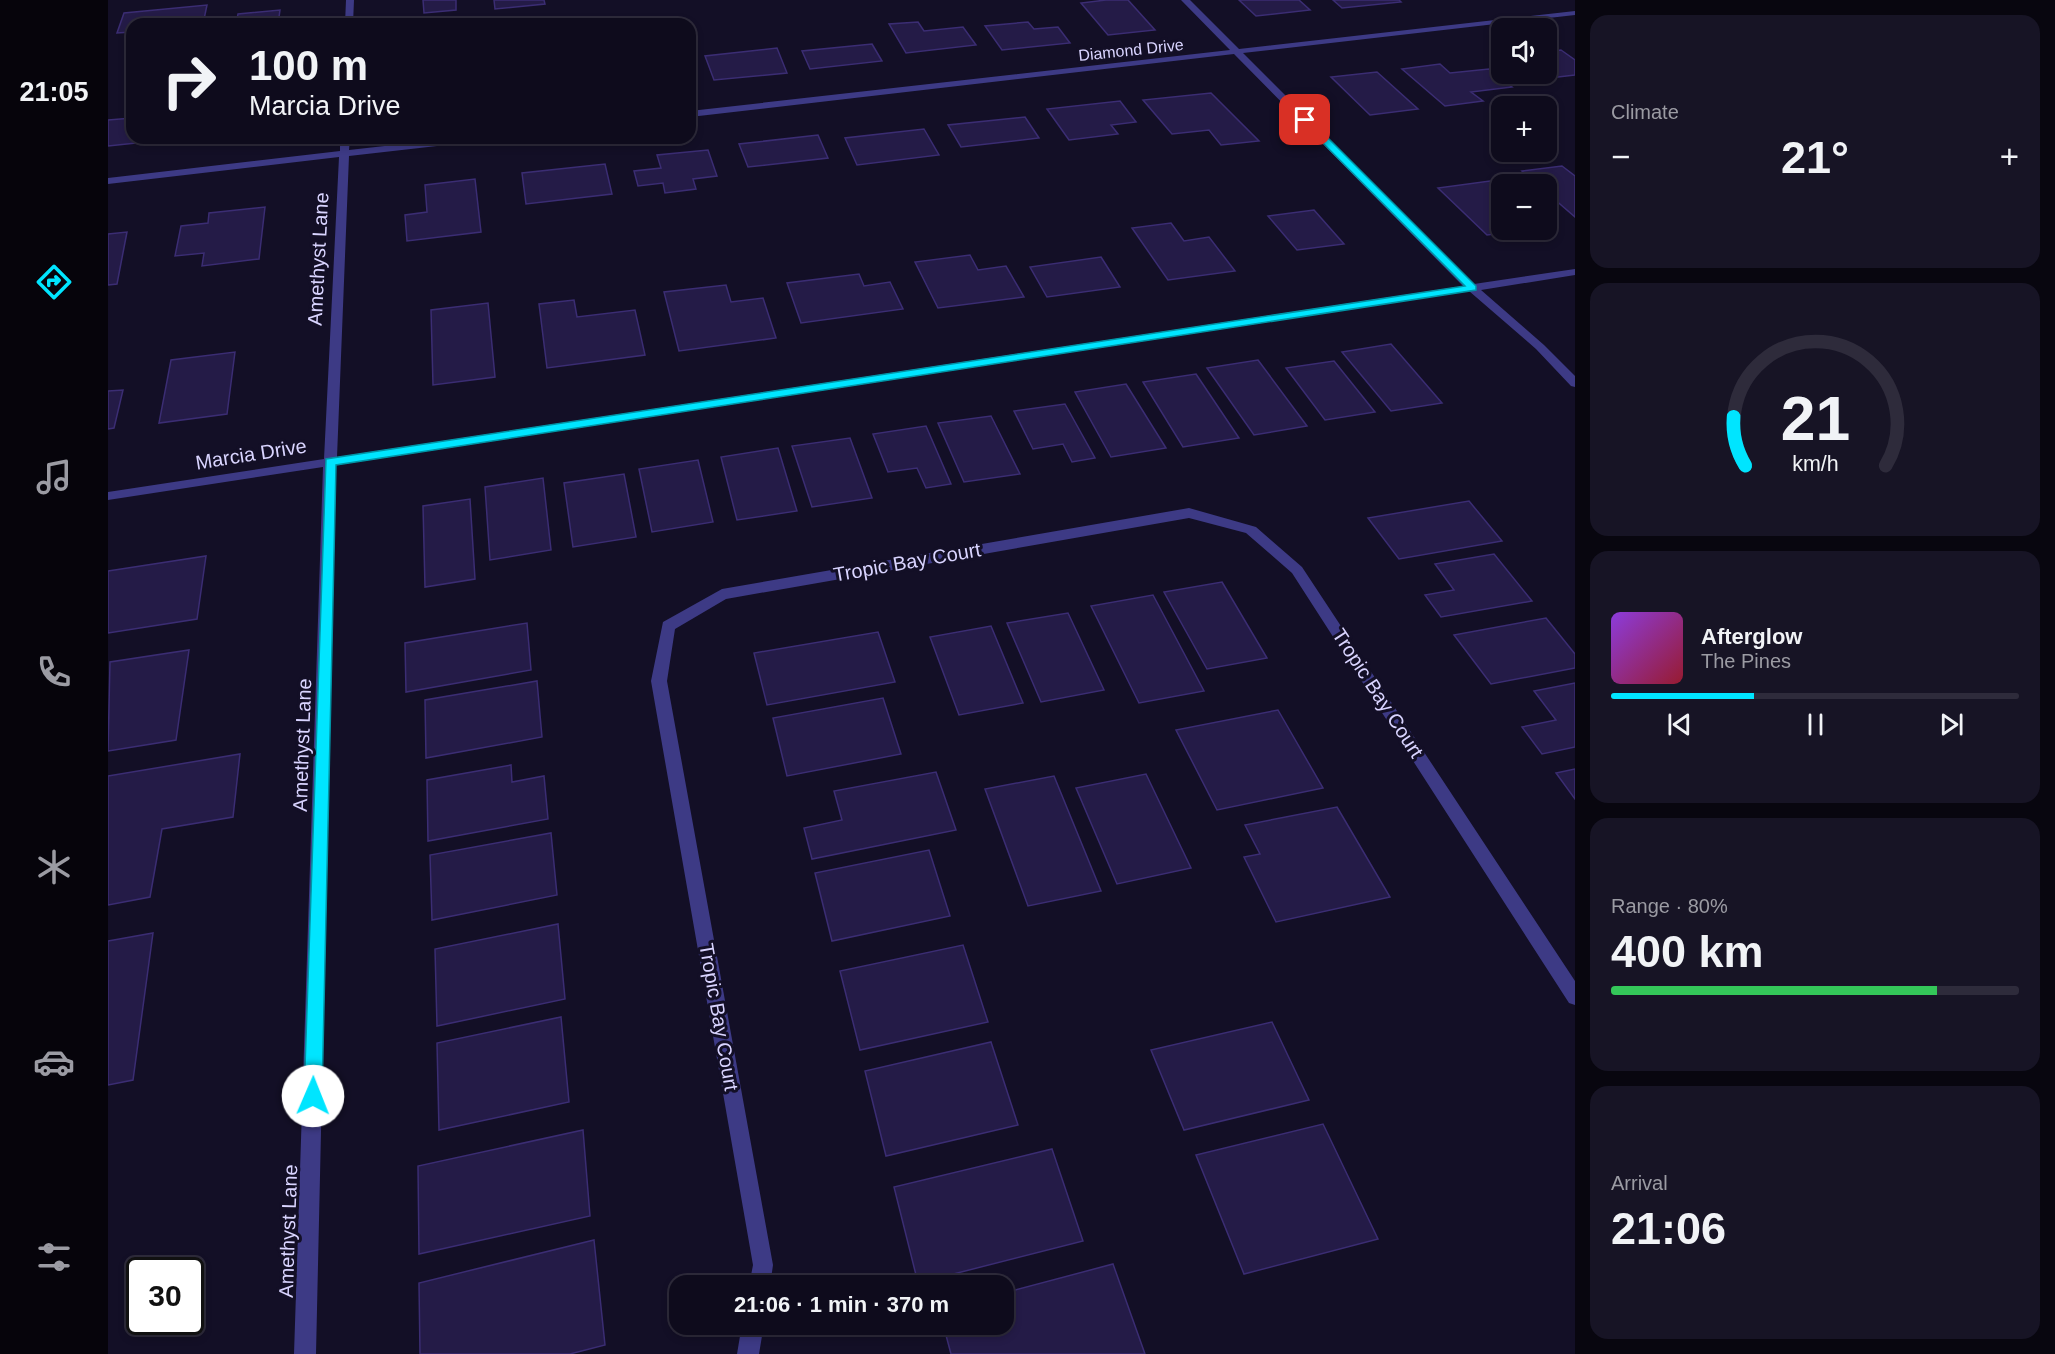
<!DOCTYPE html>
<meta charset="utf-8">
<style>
:root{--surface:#0e0b1c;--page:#171425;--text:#f1f3f6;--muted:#9b9ba3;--line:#2e2b3b;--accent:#00e5ff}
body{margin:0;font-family:Helvetica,sans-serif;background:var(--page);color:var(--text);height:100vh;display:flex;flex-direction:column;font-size:22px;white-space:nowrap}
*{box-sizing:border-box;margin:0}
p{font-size:20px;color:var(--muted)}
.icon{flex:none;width:33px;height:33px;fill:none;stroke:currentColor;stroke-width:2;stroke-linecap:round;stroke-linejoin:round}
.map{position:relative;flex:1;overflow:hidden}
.side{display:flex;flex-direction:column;gap:15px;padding:15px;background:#08060f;width:480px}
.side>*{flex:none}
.hud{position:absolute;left:18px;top:18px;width:570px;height:126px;border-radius:18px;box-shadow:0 3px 9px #0003,0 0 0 2px var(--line);background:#0e0b1c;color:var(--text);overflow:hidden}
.controls{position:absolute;left:1383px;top:18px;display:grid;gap:12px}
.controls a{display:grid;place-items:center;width:66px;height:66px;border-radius:12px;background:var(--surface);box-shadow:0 3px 9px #0003,0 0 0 2px var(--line);font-size:30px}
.speed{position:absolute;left:18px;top:1257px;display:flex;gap:12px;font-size:30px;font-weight:700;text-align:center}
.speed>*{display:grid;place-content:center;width:78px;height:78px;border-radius:50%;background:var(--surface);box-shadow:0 3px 9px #0003,0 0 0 2px var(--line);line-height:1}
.speed .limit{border:3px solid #111;border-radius:9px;background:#fff;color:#111}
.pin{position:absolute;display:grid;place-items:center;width:51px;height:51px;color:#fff;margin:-26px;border-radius:12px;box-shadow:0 3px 9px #0006}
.me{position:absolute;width:66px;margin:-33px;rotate:1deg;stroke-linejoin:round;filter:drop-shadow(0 0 4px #0008)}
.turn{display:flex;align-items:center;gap:21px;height:126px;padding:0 24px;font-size:27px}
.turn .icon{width:78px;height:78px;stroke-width:2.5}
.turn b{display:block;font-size:42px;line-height:51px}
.big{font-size:45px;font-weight:800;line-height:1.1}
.side .card{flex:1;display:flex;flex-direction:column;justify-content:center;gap:9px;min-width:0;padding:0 21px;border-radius:18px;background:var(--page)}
.side .dial{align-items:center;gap:0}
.dial svg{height:156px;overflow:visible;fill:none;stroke:var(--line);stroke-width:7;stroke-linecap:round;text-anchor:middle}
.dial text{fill:var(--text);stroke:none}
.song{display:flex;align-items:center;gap:18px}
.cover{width:72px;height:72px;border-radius:9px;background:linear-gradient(135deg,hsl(270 70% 55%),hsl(350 70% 35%))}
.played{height:6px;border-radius:3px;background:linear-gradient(90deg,var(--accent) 35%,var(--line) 35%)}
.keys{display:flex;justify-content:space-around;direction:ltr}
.heat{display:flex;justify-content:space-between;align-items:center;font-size:33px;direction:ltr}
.charge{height:9px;border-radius:4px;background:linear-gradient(90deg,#34c759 80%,var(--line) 0)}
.trip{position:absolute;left:561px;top:1275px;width:345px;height:60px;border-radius:18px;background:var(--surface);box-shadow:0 3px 9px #0003,0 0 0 2px var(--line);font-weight:800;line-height:60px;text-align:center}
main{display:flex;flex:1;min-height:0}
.tab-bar{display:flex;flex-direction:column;width:108px;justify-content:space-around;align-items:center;background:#06040b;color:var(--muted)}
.tab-bar .icon{width:42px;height:42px}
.tab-bar .on{color:var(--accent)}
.tab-bar b{font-size:27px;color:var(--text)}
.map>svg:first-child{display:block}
.building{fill:#241b47;stroke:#3b2d73;stroke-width:1.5}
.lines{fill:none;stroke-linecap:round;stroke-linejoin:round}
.minor{fill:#3d3a85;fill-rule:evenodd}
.route{fill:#00e5ff;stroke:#0095a6;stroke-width:1.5}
.labels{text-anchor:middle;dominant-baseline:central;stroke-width:6;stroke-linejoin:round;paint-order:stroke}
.far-street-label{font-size:16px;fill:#d9d4ff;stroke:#130f26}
.street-label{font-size:20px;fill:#d9d4ff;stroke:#130f26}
</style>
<main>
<nav class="tab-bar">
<b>21:05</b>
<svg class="icon on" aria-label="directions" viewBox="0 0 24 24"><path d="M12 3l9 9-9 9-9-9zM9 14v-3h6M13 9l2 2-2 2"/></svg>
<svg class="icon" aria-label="music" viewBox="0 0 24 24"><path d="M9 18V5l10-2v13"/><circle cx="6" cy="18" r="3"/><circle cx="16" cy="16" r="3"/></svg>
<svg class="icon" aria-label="phone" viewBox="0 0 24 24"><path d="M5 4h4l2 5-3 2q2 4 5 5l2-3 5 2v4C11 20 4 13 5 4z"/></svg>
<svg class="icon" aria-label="climate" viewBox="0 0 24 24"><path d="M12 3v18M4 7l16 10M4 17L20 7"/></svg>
<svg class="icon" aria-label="car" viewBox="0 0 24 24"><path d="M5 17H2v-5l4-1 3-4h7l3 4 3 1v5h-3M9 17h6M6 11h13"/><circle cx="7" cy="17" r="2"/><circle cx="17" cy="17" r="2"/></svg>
<svg class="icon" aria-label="filters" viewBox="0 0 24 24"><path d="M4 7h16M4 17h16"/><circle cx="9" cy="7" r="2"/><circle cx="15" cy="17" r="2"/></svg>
</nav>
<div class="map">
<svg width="1467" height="1354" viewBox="0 0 1467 1354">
<rect width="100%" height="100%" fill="#130f26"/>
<path class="building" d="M315,0H348V10L316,13Z
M386,0H436L437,4L387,9Z
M998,0H1020L1047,30L1000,35L973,3Z
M1131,0H1191L1202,10L1148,16Z
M1225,0H1291L1293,2L1234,8Z
M99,5L95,24H24V32L9,33L16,13Z
M172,10L170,24H128L130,14Z
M810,22L816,31L855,27L868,45L798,53L781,24Z
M920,22L926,29L950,27L962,43L894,50L877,26Z
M764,44L774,61L702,69L694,51Z
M669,48L679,73L606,80L597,56Z
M1453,50L1467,60V75L1416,81L1407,74H1438V52Z
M1332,64L1342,73L1381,69L1404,87L1363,92L1375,101L1337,106L1294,69Z
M1269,72L1310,109L1262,115L1223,77Z
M1103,93L1151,141L1113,145L1101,130L1064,134L1035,100Z
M1012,101L1028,122L1003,125L1010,134L961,140L939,109Z
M917,117L931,138L853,147L840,125Z
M24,118V138L66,139L0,146V120Z
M816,129L831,155L749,165L737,138Z
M710,135L720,158L640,167L631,144Z
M600,150L609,176L585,179L588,189L557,193L555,183L530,186L526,171L553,168L549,155Z
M497,164L504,194L418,204L414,173Z
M1454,166L1467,176V217L1438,192V184H1429L1414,171Z
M367,179L373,232L299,241L297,215L319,212L317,185Z
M1382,181L1394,192V230H1421L1379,235L1330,188Z
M157,207L151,259L94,266L96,253L67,256L73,226L100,223L101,213Z
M1206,210L1236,244L1189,250L1160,216Z
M1063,223L1076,241L1101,237L1127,271L1060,280L1024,228Z
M19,232L9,284L0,285V234Z
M862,255L870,270L898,266L916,297L830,308L807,262Z
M993,257L1012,287L939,297L922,267Z
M751,274L756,286L782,282L795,309L693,323L679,283Z
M618,285L623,302L655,298L668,338L571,351L556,292Z
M466,300L469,317L527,310L537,355L439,368L431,304Z
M380,303L387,377L325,385L323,310Z
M1283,344L1334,403L1283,411L1234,352Z
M127,352L119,414L51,423L63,360Z
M1150,360L1199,426L1146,435L1099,368Z
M1226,361L1267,412L1217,420L1178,368Z
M1088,374L1131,438L1075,447L1035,382Z
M1018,384L1058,448L1003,457L967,392Z
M15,390L6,428L0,429V391Z
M957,404L987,458L964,462L955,444L925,449L906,411Z
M883,416L912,474L856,482L830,423Z
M818,426L843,484L818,488L809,468L780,472L765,434Z
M742,438L764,498L704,507L684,446Z
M670,448L689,511L629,520L613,457Z
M590,460L605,522L544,532L531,469Z
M516,474L528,537L465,547L456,483Z
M435,478L443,550L382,560L377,487Z
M362,499L367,579L317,587L315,506Z
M1361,501L1394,541L1291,559L1260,518Z
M1386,554L1424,601L1333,617L1317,595L1346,590L1327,564Z
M98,556L89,619L0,633V571Z
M1114,582L1159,658L1099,669L1056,592Z
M1045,595L1096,691L1031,703L983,606Z
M960,613L996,690L933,702L899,623Z
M1438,618L1467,654V668L1383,684L1346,635Z
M419,623L423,670L298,692L297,643Z
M883,626L915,703L851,715L822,637Z
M770,632L787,682L659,705L646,653Z
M81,650L68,740L0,751L2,662Z
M429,681L434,737L318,758L317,700Z
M1467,683V747L1434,754L1414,727L1448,720L1426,691Z
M775,698L793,754L679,776L665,718Z
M1170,710L1215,788L1109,810L1068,730Z
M132,754L125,817L54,829L42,897L0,905V776Z
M403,765L404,782L436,776L440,819L320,841L319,780Z
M1467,769V799L1448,773Z
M828,772L848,830L704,859L696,828L734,820L726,791Z
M1038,774L1083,868L1009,884L968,788Z
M946,776L993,891L920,906L877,789Z
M1229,807L1282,897L1168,922L1136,857L1152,854L1137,825Z
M443,833L449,895L324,920L322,855Z
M821,850L842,916L724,941L707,873Z
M450,924L457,999L329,1026L327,949Z
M45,933L25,1080L0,1085V941Z
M855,945L880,1022L752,1050L732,971Z
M453,1017L461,1102L331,1130L329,1043Z
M1164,1022L1201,1100L1076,1130L1043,1050Z
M883,1042L910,1125L778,1156L757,1071Z
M1215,1124L1270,1239L1136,1274L1088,1155Z
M475,1130L482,1216L311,1254L310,1166Z
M944,1149L975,1241L810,1283L786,1187Z
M486,1240L497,1345L462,1354H312L311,1283Z
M1005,1264L1037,1354H843L835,1324H896V1293Z"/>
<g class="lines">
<path class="minor" d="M238,0H246L245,24H237Z
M1073,0H1082L1131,49L1467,11V15L1135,53L1366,284L1467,269V275L1373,290L1436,345L1467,376V387L1463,386L1428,349L1361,291L228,465L208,1354H186L215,467L0,500V492L216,459L231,157L0,184V178L232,151V138H242L241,150L348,138H378L373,141L241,156L229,457L1355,286L1126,54L582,117V111L1122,50Z
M1081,508L1148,527L1194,567L1467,981V1005L1461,1003L1184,573L1138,533L1081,518L618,599L567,629L559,681L665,1265L662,1286H641L645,1265L543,681L555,622L614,589Z
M634,1324H656L651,1354H629Z"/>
</g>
<path class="route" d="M1194,118H1200L1368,286V290L228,465L214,1096L211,1102L205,1104L199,1102L196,1096L218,459L1357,286L1194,122Z"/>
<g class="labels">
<g class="far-street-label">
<text transform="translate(1023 50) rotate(-6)">Diamond Drive</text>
</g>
<g class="street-label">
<text transform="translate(210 259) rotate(-87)">Amethyst Lane</text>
<text transform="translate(143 454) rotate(-9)">Marcia Drive</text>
<text transform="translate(799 562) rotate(-10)">Tropic Bay Court</text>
<text transform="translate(1270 693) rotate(57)">Tropic Bay Court</text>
<text transform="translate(194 745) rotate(-88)">Amethyst Lane</text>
<text transform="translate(611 1017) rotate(80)">Tropic Bay Court</text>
<text transform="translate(180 1231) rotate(-88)">Amethyst Lane</text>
</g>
</g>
</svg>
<div class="controls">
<a><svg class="icon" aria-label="sound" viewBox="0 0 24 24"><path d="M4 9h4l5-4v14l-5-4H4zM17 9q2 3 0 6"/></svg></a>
<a>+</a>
<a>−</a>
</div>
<div class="speed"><div class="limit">30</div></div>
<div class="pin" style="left:1197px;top:120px;background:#d93025"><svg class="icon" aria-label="arrive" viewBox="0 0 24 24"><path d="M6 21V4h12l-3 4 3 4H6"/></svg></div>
<svg class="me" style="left:205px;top:1096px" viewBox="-20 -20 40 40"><circle r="19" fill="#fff"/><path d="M0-13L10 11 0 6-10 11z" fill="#00e5ff"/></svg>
<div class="trip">21:06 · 1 min · 370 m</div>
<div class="hud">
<div class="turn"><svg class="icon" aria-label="right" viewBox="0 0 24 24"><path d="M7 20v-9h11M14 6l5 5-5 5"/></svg><div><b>100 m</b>Marcia Drive</div></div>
</div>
</div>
<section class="side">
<div class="card"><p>Climate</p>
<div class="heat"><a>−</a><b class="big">21°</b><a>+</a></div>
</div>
<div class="card dial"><svg viewBox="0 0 100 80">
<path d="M14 69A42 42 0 1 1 86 69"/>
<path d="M14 69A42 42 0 0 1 8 44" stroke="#00e5ff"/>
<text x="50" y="56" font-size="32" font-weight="700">21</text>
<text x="50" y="72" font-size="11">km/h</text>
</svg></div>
<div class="card">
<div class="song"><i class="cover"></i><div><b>Afterglow</b><p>The Pines</p></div></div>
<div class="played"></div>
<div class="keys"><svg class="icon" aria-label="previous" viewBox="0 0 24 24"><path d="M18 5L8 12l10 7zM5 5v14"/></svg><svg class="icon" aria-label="pause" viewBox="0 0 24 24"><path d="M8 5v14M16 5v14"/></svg><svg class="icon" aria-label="next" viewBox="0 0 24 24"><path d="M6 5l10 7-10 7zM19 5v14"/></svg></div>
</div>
<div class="card"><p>Range · 80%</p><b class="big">400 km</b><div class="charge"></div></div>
<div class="card"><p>Arrival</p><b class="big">21:06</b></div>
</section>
</main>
